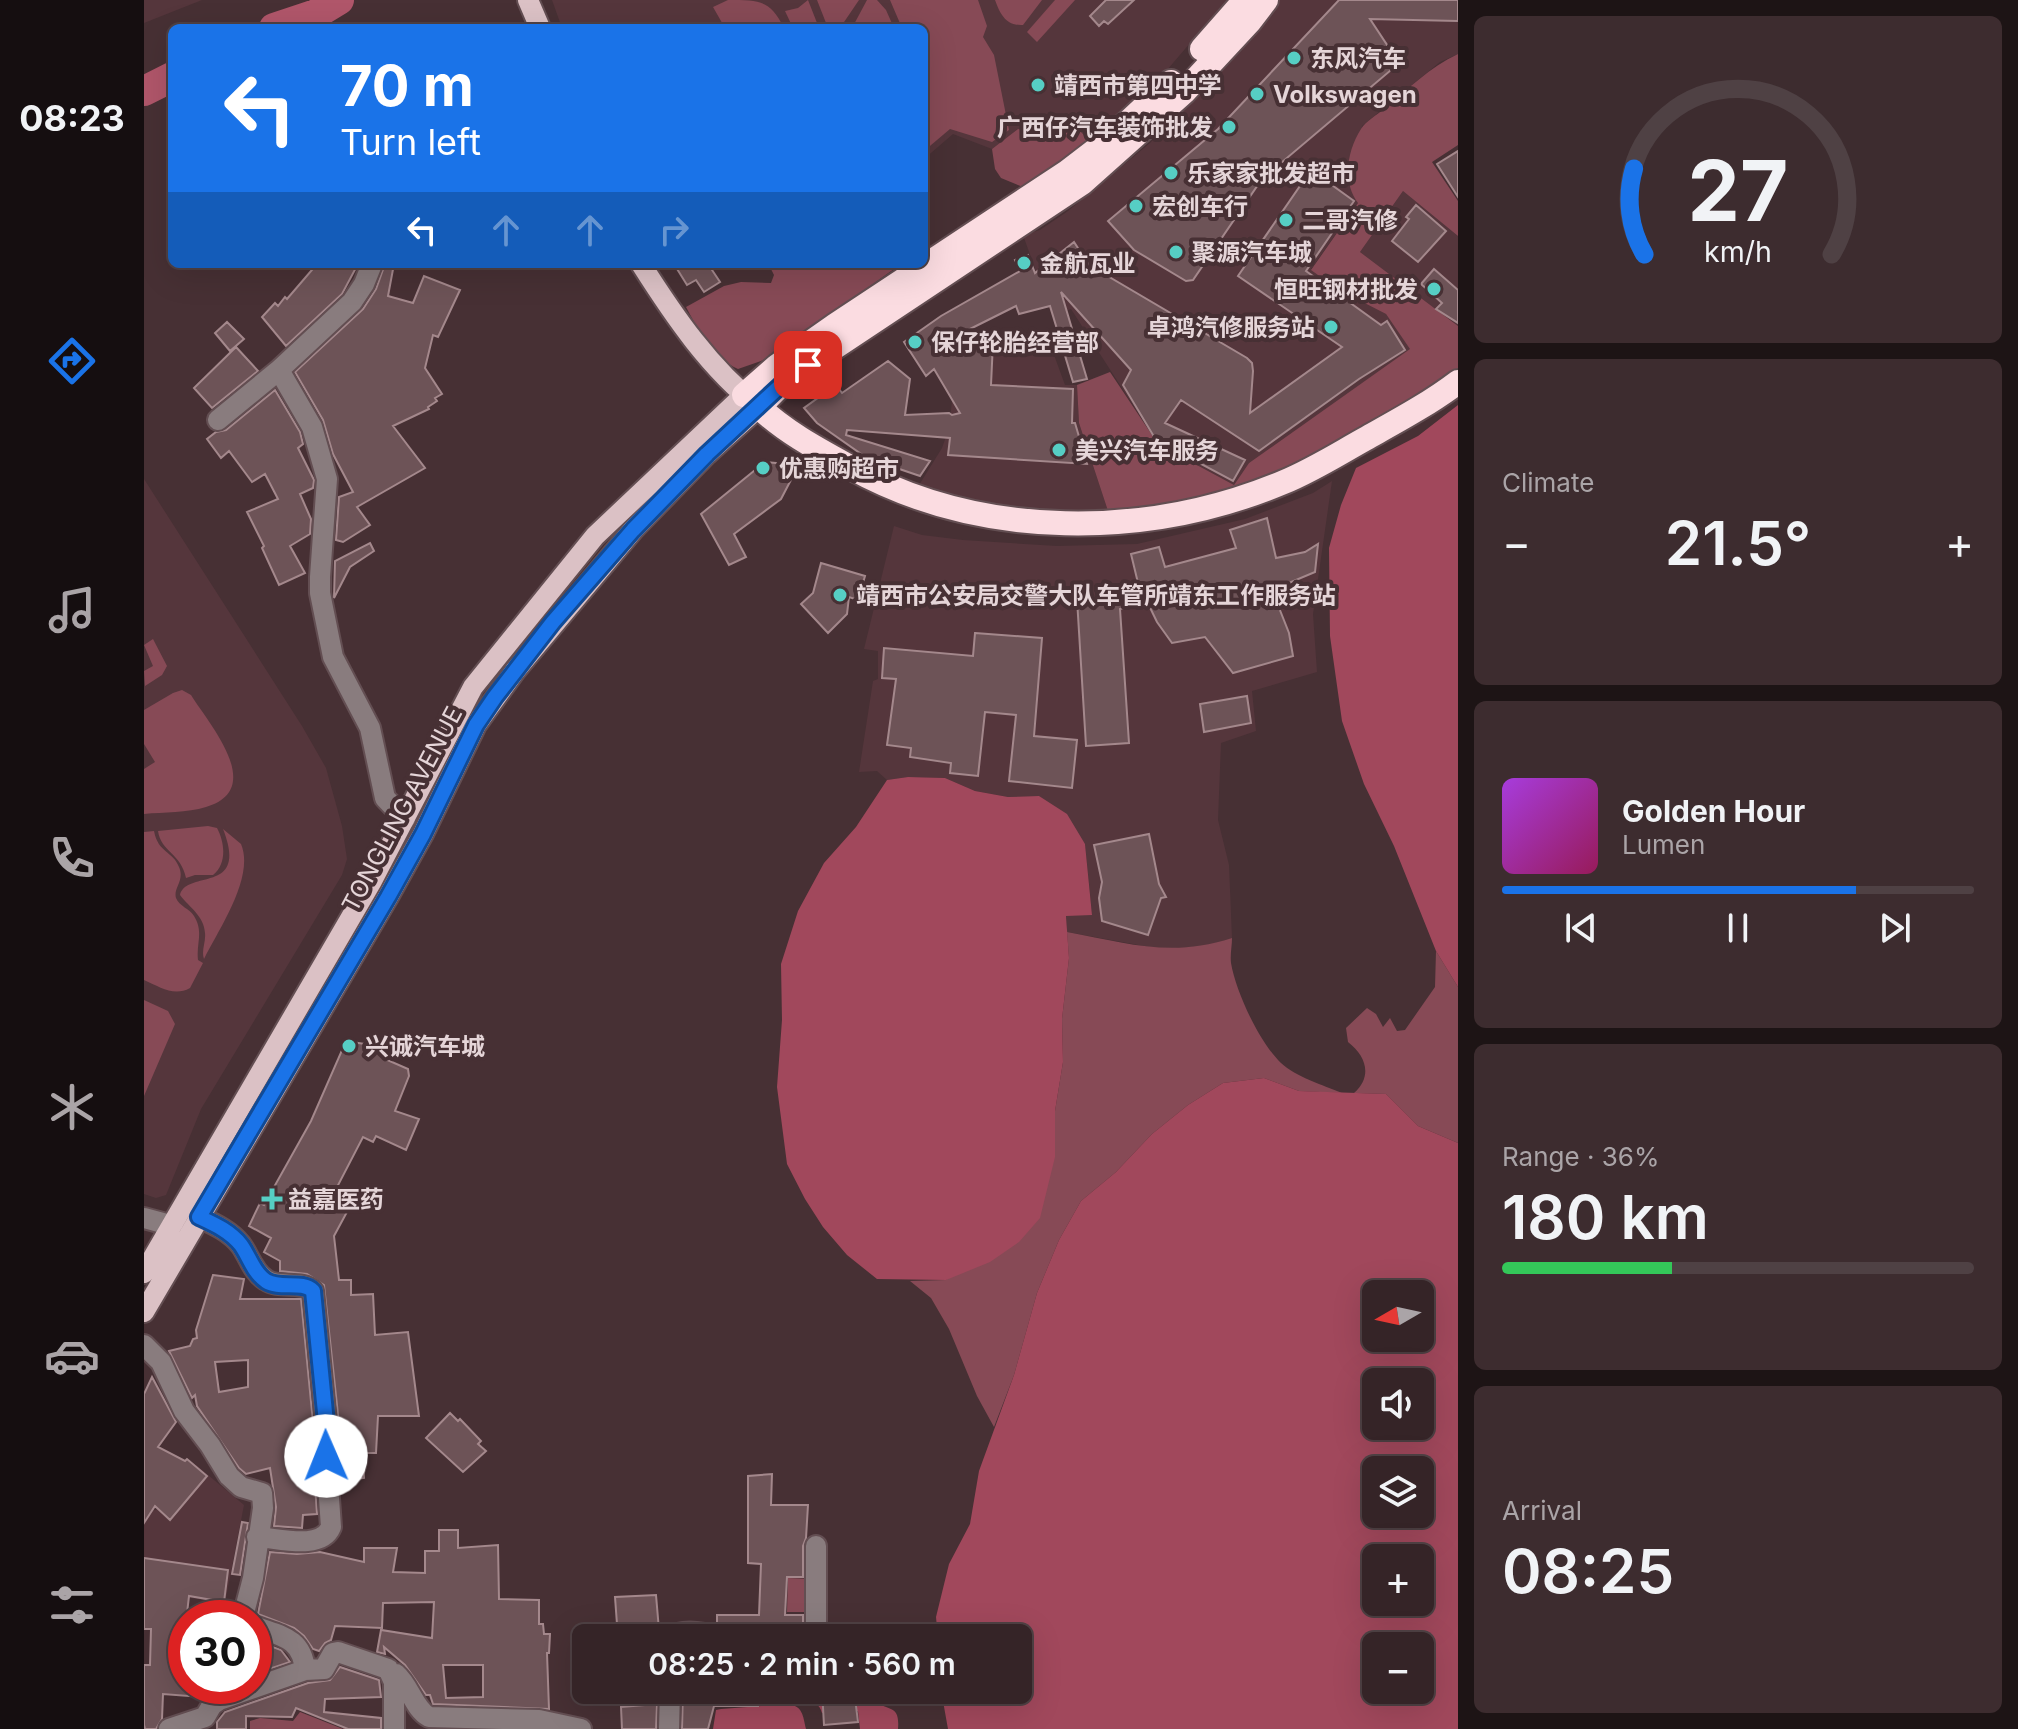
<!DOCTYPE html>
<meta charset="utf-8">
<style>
:root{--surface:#352427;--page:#3d2c2f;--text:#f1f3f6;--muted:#aaa4a7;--line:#4f4144;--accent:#1a73e8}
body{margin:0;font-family:Inter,"Noto Sans SC",sans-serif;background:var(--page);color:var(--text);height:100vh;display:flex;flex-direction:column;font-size:30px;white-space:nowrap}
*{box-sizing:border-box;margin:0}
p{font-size:26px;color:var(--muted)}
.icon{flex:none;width:44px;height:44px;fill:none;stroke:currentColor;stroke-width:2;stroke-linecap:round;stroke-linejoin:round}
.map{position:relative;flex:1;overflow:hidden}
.side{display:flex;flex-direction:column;gap:16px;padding:16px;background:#1d1415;width:560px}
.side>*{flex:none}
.top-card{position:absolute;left:24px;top:24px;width:760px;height:244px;border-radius:12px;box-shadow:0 8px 32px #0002,0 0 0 2px var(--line);background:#1a73e8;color:#fff;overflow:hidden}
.needle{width:52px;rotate:261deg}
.tools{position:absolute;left:1218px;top:1280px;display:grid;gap:16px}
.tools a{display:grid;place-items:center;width:72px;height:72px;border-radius:12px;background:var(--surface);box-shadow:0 8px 32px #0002,0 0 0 2px var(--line);font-size:40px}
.speed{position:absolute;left:24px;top:1600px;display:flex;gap:16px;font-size:40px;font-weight:700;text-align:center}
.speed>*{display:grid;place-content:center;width:104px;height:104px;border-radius:50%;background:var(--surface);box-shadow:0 8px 32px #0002,0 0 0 2px var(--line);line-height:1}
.speed .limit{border:12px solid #d22;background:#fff;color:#111}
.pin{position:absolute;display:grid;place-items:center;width:68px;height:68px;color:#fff;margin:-34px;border-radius:16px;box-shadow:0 4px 12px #0006}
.me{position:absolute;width:88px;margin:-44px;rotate:359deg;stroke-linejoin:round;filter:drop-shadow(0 0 6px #0008)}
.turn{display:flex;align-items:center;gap:28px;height:168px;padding:0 40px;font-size:36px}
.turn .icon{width:104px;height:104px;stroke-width:2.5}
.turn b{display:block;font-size:56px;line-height:68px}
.lanes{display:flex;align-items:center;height:76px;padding:0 40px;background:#0003;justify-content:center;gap:40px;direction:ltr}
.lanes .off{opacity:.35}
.big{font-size:60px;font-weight:600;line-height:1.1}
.side .tile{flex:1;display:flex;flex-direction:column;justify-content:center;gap:12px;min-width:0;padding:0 28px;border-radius:12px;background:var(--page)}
.side .dial{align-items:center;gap:0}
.dial svg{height:208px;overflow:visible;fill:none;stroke:var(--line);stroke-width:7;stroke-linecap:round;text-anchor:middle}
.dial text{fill:var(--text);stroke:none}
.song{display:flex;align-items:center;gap:24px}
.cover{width:96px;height:96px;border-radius:12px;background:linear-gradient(135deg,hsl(280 70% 55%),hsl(330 70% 35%))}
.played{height:8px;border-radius:4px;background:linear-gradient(90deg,var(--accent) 75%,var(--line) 75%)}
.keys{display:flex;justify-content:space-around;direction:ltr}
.heat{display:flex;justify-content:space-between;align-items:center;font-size:44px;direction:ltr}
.charge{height:12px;border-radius:6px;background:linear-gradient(90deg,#34c759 36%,var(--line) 0)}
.trip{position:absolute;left:428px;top:1624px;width:460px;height:80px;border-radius:12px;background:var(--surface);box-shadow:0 8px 32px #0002,0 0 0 2px var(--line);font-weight:600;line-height:80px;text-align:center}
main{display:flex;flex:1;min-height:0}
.tab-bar{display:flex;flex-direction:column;width:144px;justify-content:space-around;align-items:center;background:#150e10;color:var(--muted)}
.tab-bar .icon{width:56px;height:56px}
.tab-bar .on{color:var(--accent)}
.tab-bar b{font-size:36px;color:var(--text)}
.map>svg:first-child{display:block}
.built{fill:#55363c}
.green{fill:#874a56}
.forest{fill:#a1485c;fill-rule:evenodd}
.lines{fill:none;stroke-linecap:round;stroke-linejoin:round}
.river{stroke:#b0566a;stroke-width:30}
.building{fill:#6d5357;stroke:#a4888c;stroke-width:2;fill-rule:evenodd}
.minor-casing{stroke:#634e52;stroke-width:24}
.major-casing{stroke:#634e52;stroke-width:24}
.highway-casing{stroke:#634e52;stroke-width:28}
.minor{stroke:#897c7e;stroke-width:20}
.major{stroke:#dbc1c5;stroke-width:20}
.highway{stroke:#fbdce1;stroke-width:24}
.route-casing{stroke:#114b97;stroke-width:20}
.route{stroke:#1a73e8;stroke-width:14}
.poi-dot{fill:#56cec4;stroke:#473034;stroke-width:3}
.labels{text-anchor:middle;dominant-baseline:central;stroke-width:8;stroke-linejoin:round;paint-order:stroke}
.poi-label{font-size:24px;font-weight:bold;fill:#e5d5d8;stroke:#473034;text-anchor:start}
.street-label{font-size:24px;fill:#e5d5d8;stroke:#473034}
</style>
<main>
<nav class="tab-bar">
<b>08:23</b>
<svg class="icon on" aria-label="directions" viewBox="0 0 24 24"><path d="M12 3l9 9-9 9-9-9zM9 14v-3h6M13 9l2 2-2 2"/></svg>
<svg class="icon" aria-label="music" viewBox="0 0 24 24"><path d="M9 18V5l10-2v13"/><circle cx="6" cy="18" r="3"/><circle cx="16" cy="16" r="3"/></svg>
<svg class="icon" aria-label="phone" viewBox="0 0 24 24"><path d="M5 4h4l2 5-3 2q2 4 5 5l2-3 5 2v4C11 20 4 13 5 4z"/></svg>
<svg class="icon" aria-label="climate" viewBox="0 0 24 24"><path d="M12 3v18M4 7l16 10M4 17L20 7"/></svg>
<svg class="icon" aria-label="car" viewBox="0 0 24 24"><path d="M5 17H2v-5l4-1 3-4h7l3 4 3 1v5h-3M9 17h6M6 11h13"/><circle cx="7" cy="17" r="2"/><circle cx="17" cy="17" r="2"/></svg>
<svg class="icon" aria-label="filters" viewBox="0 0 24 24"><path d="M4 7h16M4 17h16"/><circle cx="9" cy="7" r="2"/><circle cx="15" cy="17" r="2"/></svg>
</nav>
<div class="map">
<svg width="1314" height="1729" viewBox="0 0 1314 1729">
<rect width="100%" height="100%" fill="#473034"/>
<path class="built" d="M0,0H58L0,23Z
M408,0H1083L1017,77L944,139L929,124L904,134L874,129L848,149L809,134L780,159V28H418Z
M1135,0H1314V54L1296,62L1218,126L1214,203L1167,269L1195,290L1242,314L1267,349L1105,463L1090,485L1014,444L927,309L908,316L879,235L896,230L924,211L1006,143L1084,65Z
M1259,191L1314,236V326L1216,252Z
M902,333L921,385H933L935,423L965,514L920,517L772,490L798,448L805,428L808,401L792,374L810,358L804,349L813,344L874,339Z
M0,479L158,726L182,768L198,826L203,859L198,875L57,1109L22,1195L12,1198L0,1194Z
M1188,481L1169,614L1173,672L1108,691L1112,731L1077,743L1074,820L1085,865L1088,938L1065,946L1016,949L923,932L922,915L948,914L941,844L895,796L864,797L831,791L801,778L764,777L743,780L733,771L715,772L729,681L734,679V651L720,649L750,526L778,535L819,540L913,546L993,544L1101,519L1169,493Z
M52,1465L100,1505L81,1603L0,1591V1511L12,1510Z"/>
<path class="green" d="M584,0C616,0 626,0 640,28H581L569,7Z
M664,0L675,28H649L641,11L654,8Z
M673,0H715L696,28H684Z
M723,0H733L742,10L750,28H708Z
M746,0H834L843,26L839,37L850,55L865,130L848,142L806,129L780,151V28H758Z
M851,0H898L879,25C862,26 856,14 851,0Z
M911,0H931L893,42L883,32Z
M1314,54V145L1288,162L1314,201V236L1259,191L1216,252L1314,326V372L1275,397L1132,477L1041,505L965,514L935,423L933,385L966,372L1014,444L1090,485L1105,463L1266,349L1242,314L1195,290L1167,270L1214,203C1198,182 1203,151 1217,129C1222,121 1233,115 1240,109C1264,89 1286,67 1314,54Z
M929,124L944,139L932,152L879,187L857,178L851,169L848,149L874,129L904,134Z
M632,264H747L750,269L632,353L617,361L594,369C569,358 554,330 542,307L580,286L597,282L627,283L630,275L627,269Z
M9,639L23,666L18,675L1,686L0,671L9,666L0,645Z
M38,690L47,695C65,724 123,789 62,807C43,813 20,812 0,814V769L11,762L0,744V710L29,693Z
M64,826L73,828C81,843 83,864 69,875H51L42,878C37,853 17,852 14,831Z
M79,829L97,844C111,877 75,929 60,959C57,950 62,943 61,933C60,916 46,908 36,895C43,869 105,895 79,829Z
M10,831C14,853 29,851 35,867C41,881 29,888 32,898C35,906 46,909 50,916C60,932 52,943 54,960L59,963L46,988C30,997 16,987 0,980V832Z
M923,932C983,943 1027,958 1088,938C1088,946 1086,955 1087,963C1092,992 1115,1042 1137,1063C1152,1077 1179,1085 1198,1093L1155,1091L1120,1078L1079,1083L1044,1105L1008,1134L972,1172L937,1201L915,1240L893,1293L870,1375L850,1427L833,1396L805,1329L787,1298L766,1281L802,1280L911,1111L919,1062L918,1019L925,958Z
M1292,951L1314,987V1143L1274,1126L1242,1094L1210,1093C1229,1076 1222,1056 1204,1042L1202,1028L1223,1008L1232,1014L1239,1027L1246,1018L1253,1031L1261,1030L1291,987Z
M0,1000L24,1011L31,1024L0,1096Z
M644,1578L668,1579V1612H643Z
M156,1712L199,1729L202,1724L210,1729H106V1721L116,1718L149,1721Z"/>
<path class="forest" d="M1314,405V987L1292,951L1250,846L1220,784L1198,721L1186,636L1185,548L1197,505L1212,468L1274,436Z
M764,777L801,778L831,791L864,797L895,796L923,814L941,844L948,915L922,916L925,958L918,1019L919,1062L911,1111V1157L896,1218L875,1242L846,1262L802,1280L733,1279L703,1255L679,1227L661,1199L643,1164L633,1087L638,1020L637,964L654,911L680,863L712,827L743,780Z
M1120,1078L1155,1091L1242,1094L1274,1126L1314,1143V1729H804L797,1690H874V1638H794L792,1617L805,1564L826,1524L835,1471L870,1375L893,1293L915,1240L937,1201L972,1172L1008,1134L1044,1105L1079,1083ZM1276,1294V1338H1232V1294ZM1276,1382V1426H1232V1382ZM1276,1470V1514H1232V1470ZM1276,1558V1602H1232V1558ZM1232,1646H1276V1690H1232Z
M728,1690L731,1701C745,1712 756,1704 754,1729H716L714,1711L678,1713C676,1704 668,1702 664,1694Z
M644,1704C659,1706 659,1716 662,1729H569L572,1710L577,1709Z"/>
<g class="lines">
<path class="river" d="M130,28L172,14L195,0
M0,91L28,77"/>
</g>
<path class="building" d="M962,0H990L964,24L960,21L955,26L946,16Z
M1195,0H1314V21L1226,19L1251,57L1253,65L1118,179L1049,280L1042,281L990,250L964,221L1074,129Z
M1314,151V197L1293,164Z
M1167,170L1210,201L1162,271L1237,325L1243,321L1261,350L1215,379L1115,451L1037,400L1021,423L1101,460L1089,481L1012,440L979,385L987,370L917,292L943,379L929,382L906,306L875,314L872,306L792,346L849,342L847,385L929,389L928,423H931L943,464L804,455L806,438L703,430L702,435L786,461L776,476L723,458L673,423L660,408L692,385L698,393L744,361L766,379L761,415L805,413L808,415L816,413L790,369L782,376L760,342L797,316L876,271L871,260L884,255L891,273L930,242L945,265L1103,358L1108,363L1109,371L1106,413L1198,347L1094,276Z
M1272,205L1302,231L1274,262L1248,241L1265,219L1262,217Z
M173,264H214L198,294L142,346L118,317L131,303L134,306L141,297L143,299Z
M241,264H250L244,296L269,303L280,276L316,290L294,337L289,335L281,368L298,394L291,398L293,401L284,407L285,409L249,426L281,468L213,507L226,525L199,542L192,540L195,497L209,492L189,454L179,420L151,372L219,309L232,289Z
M530,264H564L576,282L560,292L552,280L543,285Z
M1290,269L1314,290V323L1292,309L1298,303L1277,284Z
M83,322L100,339L86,351L71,333Z
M92,347L114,371L68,408L50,388Z
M131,390L156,432L159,444L154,448L170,480L169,488L156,494L167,519L166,534L146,546L161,573L135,585L118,548L120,546L103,512L134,499L121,474L108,482L85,451L77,458L63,439L72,432L82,430Z
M621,462L632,463L650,474L637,499L590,534L602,557L585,565L557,514Z
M1123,518L1132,558L1161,552L1174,544L1171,572L1128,590L1145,633L1149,656L1089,673L1061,637L1028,643L1013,622L994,583L987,554L1015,547L1021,567L1092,548L1086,530Z
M226,543L230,551L206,567L190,598L191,561Z
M677,563L721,576L714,600L705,597L703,614L684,633L657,604L669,593Z
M979,595L980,608L976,609L985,743L942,746L933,599Z
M831,633L898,638L890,736L933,740L928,788L865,781L872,715L841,712L834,776L806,773L807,763L766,757L767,748L743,745L752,679L738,678L740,648L829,656Z
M1103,696L1107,723L1060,732L1056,704Z
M1005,834L1015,884L1022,897L1017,898L1004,935L958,921L955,898L958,882L950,845Z
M202,1041L246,1048L241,1059L264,1069L265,1076L251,1111L275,1119L262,1150L232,1136L229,1142L219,1137L192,1189L210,1199L190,1236L195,1280H207V1295L229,1294L231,1335L264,1332L275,1416H234L232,1453H219L220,1478L197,1481V1442L180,1285L163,1274L136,1271V1261L120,1252L127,1238L105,1226L116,1203L120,1205L167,1121Z
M69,1275L100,1279L96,1299H157L171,1443L169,1457L173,1514L159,1515L158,1528L130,1526L132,1507L126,1468L102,1474L95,1468L53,1406L51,1395L48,1398L25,1351L46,1346L49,1339L53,1338L52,1330ZM104,1360V1387L75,1392L71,1362Z
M8,1377L32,1422L14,1447L41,1461L43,1459L63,1476L26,1520L11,1506L0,1523V1394Z
M306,1413L314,1421L316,1419L337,1441L334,1444L342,1451L319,1472L282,1438Z
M628,1474L627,1505H664L662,1538L659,1546V1577H643L641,1615H659V1638H603V1632H586L573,1624V1615H615L617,1564L604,1563V1476Z
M98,1522L104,1523L96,1575L88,1574Z
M295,1530H314V1548L354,1545L355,1599L395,1600V1624H399L400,1634H406L405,1653H403L405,1709L289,1704L286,1695H282L261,1665L240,1647L241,1654L233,1652L237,1630L288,1638L290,1602L239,1603L238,1628L191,1626L187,1640L181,1643L175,1651L169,1649L160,1636L150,1628L114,1614L126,1552L153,1554L176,1552L220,1562V1548H253L249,1572L281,1573V1551H295ZM299,1665H339V1697L302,1698Z
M0,1558L84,1570L80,1602L45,1596L37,1666H42V1686H76L58,1697L19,1694L18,1719L12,1729H1L0,1725V1665H6L7,1629H0Z
M512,1595L515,1630L512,1638H474L471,1597Z
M110,1640L137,1650L146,1662L110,1674Z
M196,1667L235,1680L237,1697L181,1699L180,1712L237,1718V1729H204L152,1708L148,1717L102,1716V1729H73V1722L81,1712L164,1683L186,1680Z
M539,1690H614V1706H570L564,1729H538Z
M678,1690H710L714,1722L680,1725Z
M513,1704L512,1729H478L477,1707Z"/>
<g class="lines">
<defs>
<path id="minor" d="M228,264L220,284L208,302L135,370L168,427L183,479L176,577V593L189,657L226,728L241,798L261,819
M74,420L135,370
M55,1217C70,1224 86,1231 97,1245C105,1256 109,1272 122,1280C135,1289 158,1280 169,1291L184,1443L182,1456L187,1527C177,1551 134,1538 113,1537
M0,1218L26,1225
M0,1345L17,1362L40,1411L66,1445L85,1476L97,1487L118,1493L119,1508L109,1578L101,1609V1618
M110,1626C136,1636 158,1637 161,1670
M525,1638C539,1629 560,1633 575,1638
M672,1638V1546
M247,1674H252C266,1686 270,1709 285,1717L395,1720L437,1729
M25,1729L61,1717L68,1705L75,1700L161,1670L180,1669L189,1653L194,1652L244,1669L250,1682V1729
M525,1729L526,1690"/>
<path id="major" d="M384,0L396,28
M0,1273L228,881L329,687L451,536L600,395
M0,1312L244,897L279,834L332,725L371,671L489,530L563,454L615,407C566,369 530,316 497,264"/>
<path id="highway" d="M1122,0L1106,21L1040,92L938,183L664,365L636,386L615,407C641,432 675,450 706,467C837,540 1004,539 1140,482C1169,470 1194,454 1221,439C1253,421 1285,404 1314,382
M1058,49L1101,0
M600,395L633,366L690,326L923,172L966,139L1027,82"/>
</defs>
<use href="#minor" class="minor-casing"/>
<use href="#major" class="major-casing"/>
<use href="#highway" class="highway-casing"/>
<use href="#minor" class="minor"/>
<use href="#major" class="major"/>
<use href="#highway" class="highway"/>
</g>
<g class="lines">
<defs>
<path id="route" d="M182,1456L184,1443L169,1291C158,1280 136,1290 122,1281C109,1272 105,1256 97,1245C86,1231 70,1224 55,1217L244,897L279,834L332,725L351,697L409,622L489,530L563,454L636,386L664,365"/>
</defs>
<use href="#route" class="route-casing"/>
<use href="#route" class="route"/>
</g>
<g class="poi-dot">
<circle cx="1150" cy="58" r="8"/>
<circle cx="894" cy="85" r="8"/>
<circle cx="1113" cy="94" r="8"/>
<circle cx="1085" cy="127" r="8"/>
<circle cx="1027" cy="173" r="8"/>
<circle cx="992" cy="206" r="8"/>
<circle cx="1142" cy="220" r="8"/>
<circle cx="1032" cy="252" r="8"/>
<circle cx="880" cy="263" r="8"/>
<circle cx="1290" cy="289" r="8"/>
<circle cx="1187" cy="327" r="8"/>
<circle cx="771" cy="342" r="8"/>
<circle cx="915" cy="450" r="8"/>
<circle cx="619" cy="468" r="8"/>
<circle cx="696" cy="595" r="8"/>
<circle cx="205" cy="1046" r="8"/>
<path d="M124 1187h8v8h8v8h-8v8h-8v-8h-8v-8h8z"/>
</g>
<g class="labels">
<g class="poi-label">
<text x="1166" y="58">东风汽车</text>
<text x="910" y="85">靖西市第四中学</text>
<text x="1129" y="94">Volkswagen</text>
<text x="1069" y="127" text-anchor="end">广西仔汽车装饰批发</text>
<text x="1043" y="173">乐家家批发超市</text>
<text x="1008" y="206">宏创车行</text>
<text x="1158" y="220">二哥汽修</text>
<text x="1048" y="252">聚源汽车城</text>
<text x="896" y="263">金航瓦业</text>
<text x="1274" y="289" text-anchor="end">恒旺钢材批发</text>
<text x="1171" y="327" text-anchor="end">卓鸿汽修服务站</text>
<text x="787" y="342">保仔轮胎经营部</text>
<text x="931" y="450">美兴汽车服务</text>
<text x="635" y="468">优惠购超市</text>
<text x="712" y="595">靖西市公安局交警大队车管所靖东工作服务站</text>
<text x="221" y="1046">兴诚汽车城</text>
<text x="144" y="1199">益嘉医药</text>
</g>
<g class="street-label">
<text transform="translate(258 809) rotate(-62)">TONGLING AVENUE</text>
</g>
</g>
</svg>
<div class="tools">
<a><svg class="needle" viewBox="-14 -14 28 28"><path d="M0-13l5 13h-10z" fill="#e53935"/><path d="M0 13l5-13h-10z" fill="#aaa4a7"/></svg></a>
<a><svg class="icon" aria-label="sound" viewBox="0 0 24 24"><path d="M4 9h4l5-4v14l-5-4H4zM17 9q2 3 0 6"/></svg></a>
<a><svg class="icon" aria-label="layers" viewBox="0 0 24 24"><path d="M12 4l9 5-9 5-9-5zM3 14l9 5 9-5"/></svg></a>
<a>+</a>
<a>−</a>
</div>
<div class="speed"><div class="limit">30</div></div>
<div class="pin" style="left:664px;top:365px;background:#d93025"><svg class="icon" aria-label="arrive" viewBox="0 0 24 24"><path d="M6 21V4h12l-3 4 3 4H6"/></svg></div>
<svg class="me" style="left:182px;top:1456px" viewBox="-20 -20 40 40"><circle r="19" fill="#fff"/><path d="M0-13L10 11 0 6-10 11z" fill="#1a73e8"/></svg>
<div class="trip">08:25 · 2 min · 560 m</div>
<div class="top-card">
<div class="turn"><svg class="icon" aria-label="left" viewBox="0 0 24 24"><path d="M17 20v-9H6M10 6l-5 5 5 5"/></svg><div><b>70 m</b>Turn left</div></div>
<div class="lanes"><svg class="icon" aria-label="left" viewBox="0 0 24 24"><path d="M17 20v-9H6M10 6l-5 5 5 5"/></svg><svg class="icon off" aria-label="ahead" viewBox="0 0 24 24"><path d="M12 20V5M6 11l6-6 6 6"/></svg><svg class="icon off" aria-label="ahead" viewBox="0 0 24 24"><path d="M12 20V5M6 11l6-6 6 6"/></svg><svg class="icon off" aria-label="right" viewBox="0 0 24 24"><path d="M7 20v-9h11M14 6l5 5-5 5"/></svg></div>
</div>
</div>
<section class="side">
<div class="tile dial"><svg viewBox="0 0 100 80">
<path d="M14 69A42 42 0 1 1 86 69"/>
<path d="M14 69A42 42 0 0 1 10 36" stroke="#1a73e8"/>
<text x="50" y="56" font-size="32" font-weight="700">27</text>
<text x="50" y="72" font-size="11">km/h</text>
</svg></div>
<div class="tile"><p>Climate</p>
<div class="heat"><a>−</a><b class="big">21.5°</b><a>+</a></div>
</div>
<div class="tile">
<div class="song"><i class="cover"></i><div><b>Golden Hour</b><p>Lumen</p></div></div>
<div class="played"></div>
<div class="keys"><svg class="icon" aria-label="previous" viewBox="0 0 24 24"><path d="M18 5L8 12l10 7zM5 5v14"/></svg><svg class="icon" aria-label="pause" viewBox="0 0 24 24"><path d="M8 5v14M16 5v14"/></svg><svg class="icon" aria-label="next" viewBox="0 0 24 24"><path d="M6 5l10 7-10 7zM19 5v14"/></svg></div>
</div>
<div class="tile"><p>Range · 36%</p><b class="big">180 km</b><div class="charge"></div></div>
<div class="tile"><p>Arrival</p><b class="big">08:25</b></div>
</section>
</main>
